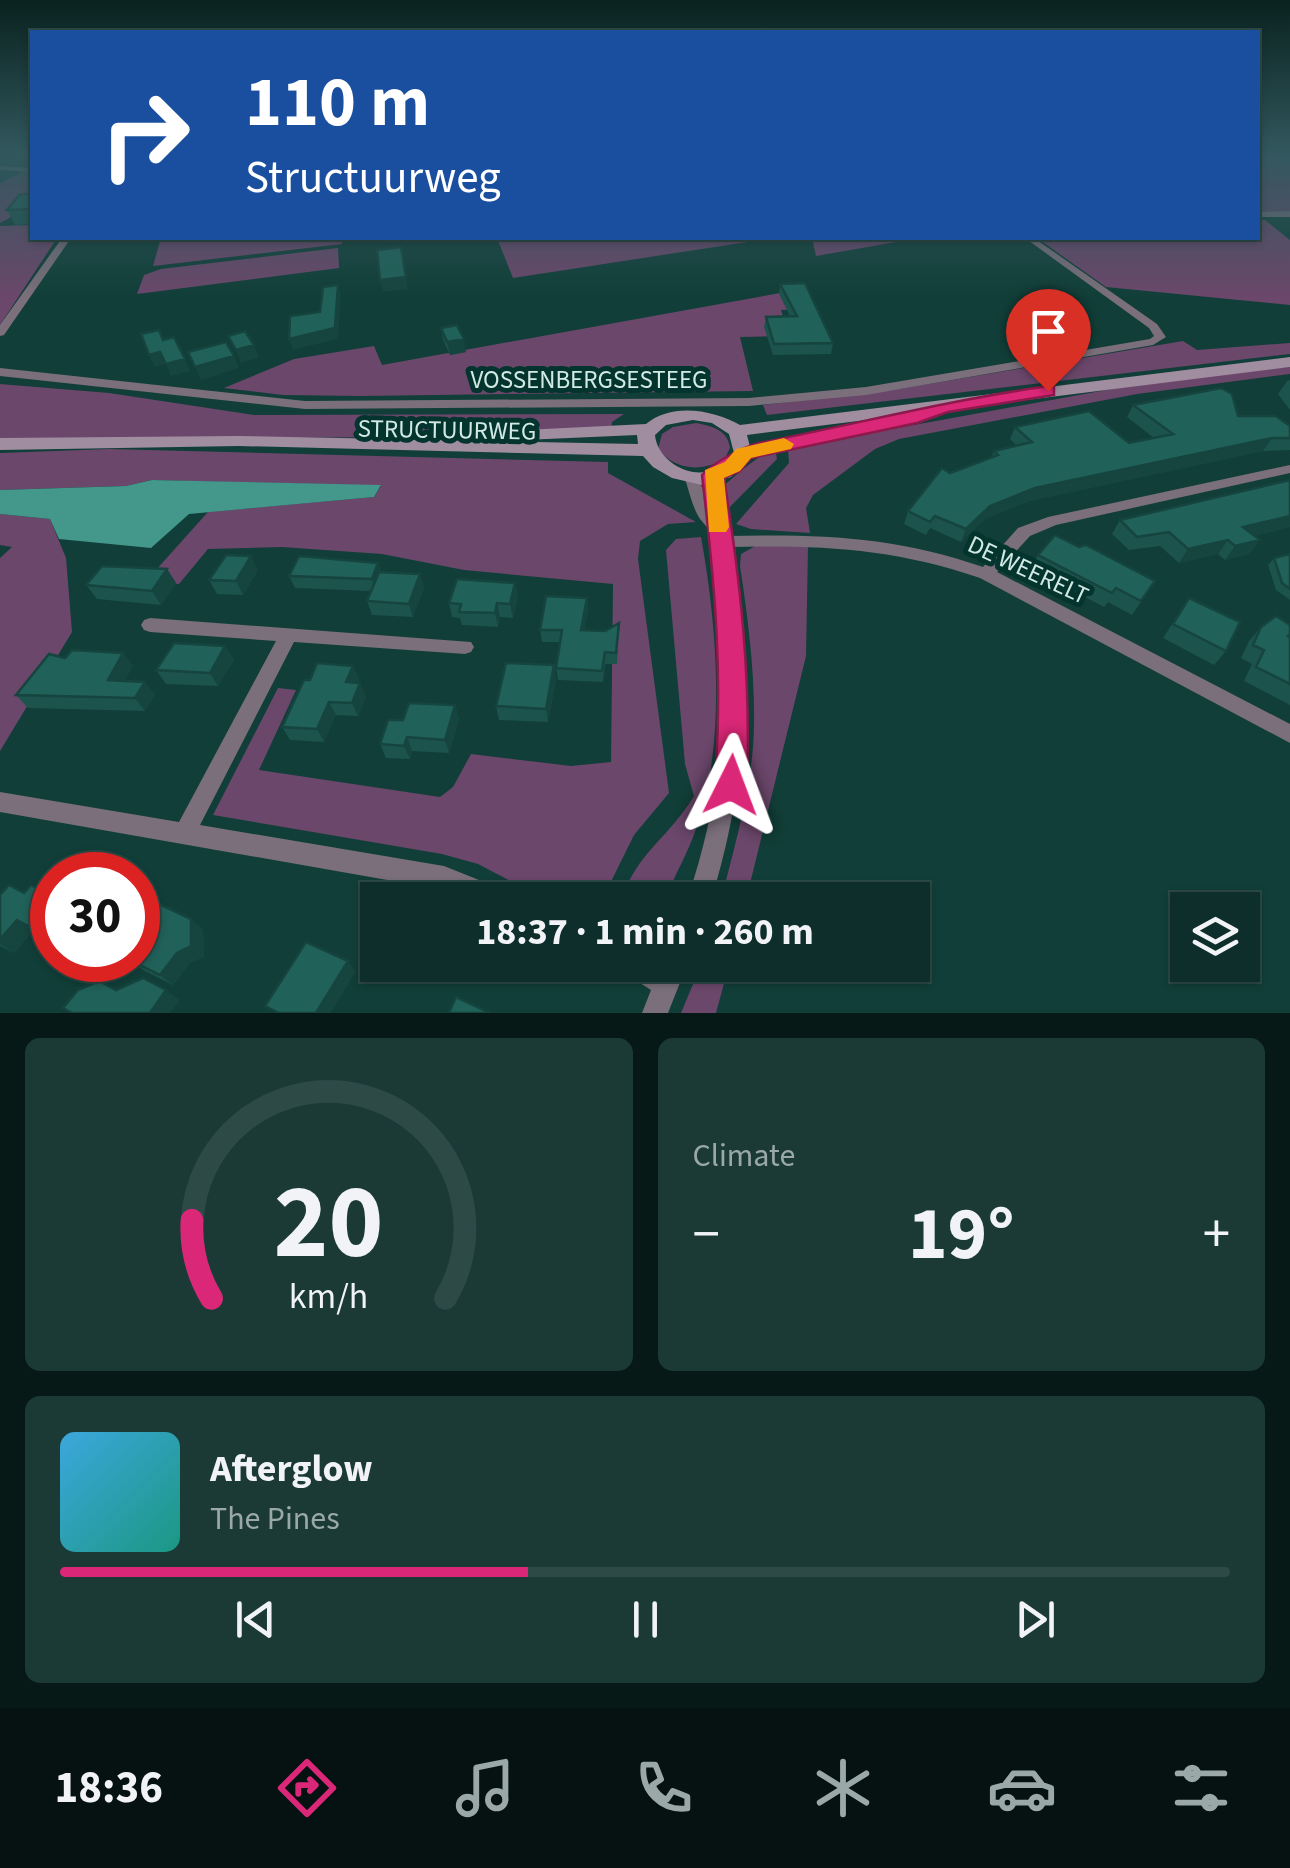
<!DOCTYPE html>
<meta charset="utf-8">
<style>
:root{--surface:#0d2e2a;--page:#1b3a36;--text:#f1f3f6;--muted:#9aa8a8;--line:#2d4a47;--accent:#db2777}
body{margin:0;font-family:"Source Sans 3",sans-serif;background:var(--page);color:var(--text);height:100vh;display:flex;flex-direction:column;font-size:38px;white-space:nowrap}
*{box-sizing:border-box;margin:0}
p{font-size:32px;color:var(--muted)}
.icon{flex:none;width:55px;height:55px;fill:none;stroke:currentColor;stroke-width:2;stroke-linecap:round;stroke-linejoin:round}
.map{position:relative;height:1013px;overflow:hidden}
.panel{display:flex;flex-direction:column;gap:25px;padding:25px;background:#071917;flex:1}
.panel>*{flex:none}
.top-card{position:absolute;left:30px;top:30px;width:1230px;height:210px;border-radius:0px;box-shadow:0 2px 8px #0004,0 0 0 2px var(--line);background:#1a4fa0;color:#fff;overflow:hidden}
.fabs{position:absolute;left:1170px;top:892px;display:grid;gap:20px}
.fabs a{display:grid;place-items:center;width:90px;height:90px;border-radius:0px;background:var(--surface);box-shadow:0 2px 8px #0004,0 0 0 2px var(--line);font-size:50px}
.speed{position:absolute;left:30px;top:852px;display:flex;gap:20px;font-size:50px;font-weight:700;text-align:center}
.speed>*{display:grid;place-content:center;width:130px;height:130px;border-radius:50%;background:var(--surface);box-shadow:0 2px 8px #0004,0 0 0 2px var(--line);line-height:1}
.speed .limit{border:15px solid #d22;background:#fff;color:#111}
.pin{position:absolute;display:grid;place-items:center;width:85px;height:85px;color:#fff;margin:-102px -42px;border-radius:50% 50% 50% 0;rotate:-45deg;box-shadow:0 0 10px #0007}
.pin .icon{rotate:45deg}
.me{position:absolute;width:110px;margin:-55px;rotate:3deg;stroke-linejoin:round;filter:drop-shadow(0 0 8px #0008)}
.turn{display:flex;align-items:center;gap:35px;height:210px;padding:0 50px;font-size:45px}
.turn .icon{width:130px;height:130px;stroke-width:2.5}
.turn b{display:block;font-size:70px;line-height:85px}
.big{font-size:75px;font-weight:700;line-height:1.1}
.panel .widget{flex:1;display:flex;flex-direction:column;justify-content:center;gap:15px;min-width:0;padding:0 35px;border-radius:15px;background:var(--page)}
.panel .dial{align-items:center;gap:0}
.dial svg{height:260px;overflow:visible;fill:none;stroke:var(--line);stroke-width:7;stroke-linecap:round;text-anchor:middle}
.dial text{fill:var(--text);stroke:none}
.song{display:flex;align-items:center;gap:30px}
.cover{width:120px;height:120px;border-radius:15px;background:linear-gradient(135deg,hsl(200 70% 55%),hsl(170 70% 35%))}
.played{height:10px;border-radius:5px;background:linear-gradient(90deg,var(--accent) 40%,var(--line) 40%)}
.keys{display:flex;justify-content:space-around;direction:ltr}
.heat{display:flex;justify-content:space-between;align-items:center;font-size:55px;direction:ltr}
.panel .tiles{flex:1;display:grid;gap:25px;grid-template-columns:1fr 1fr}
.widget:last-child{grid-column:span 2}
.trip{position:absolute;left:360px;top:882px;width:570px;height:100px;border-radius:0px;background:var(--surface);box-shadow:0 2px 8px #0004,0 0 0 2px var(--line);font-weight:700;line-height:100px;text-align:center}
.dock{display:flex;height:160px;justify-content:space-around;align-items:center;background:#051211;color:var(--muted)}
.dock .icon{width:70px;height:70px}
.dock .active{color:var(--accent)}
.dock b{font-size:45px;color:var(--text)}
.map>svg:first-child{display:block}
.green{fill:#6b476b}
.water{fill:#43978b}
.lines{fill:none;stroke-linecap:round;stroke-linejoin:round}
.street{fill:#7a6f7a;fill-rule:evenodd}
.secondary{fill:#a08ea0;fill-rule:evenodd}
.wall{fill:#1c534d}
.shaded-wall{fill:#16443e}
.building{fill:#206159;stroke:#16443e;stroke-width:2.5}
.route{fill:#db2777;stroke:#8e194d;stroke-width:2.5}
.slow{fill:#f59e0b}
.labels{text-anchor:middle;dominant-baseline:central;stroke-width:10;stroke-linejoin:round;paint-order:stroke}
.street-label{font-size:25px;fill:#d2e9e4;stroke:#04342e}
</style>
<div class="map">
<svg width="1290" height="1013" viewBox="0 0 1290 1013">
<rect width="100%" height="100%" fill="#113e38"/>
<path class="green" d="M1258,156H1290V213H1258Z
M25,171L32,172V206L0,223V183Z
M1258,220H1265L1290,240V305L1106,287L1037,238H1258Z
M32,225V238H57L0,325V226Z
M161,238H342V244L153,266Z
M497,238H773L513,278Z
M812,238H919L816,256Z
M338,248L339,268L137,294L144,275L161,269Z
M808,288L817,308L781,310L789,336L740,337L753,391L360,396L283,395L224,388L294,359L374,346L382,365Z
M1183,341L1197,350L1290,343V354L767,415L763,405L893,390Z
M1290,367V374L1137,394L899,439L875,449L813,495L806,508L810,533L751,529L736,524L789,463L788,448L1177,377Z
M0,384L109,393L254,415L624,414L612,422L611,429L441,437L0,439Z
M696,423C712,426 728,430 730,448L725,458C703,473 674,470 658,449L662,434L673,427Z
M109,449L608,462V473L696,522L668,524L640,541L638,559L669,793L634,835L602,900H547L478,864L442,854L213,815L278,688L296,690L259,770L440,797L453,787L471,754L571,766L611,762L613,584L464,570L382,554L282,547L208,549L179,584L146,581L208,512L374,497L381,486L152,480L126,486L0,490V453Z
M775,449L777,459L725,512L720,489C735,476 758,455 775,449Z
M0,514L50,519L66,558L72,632L0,751V558L12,547L0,545Z
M701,537C717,625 727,743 696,829C688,853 674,876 665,900H621C638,851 668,839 694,796L685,764L666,550L676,539Z
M757,545L808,546L806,656L746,900H721C735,844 753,785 754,726C755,672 748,619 740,566L741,554Z
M701,965H729L716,1013H681Z"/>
<path class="water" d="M152,480L381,485L374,497L189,514L151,548L59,539L50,519L0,514V490L126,486Z"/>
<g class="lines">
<path class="street" d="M0,166L32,168V172L0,170Z
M1290,211V217H1258V212Z
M62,238H71L4,335L0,336V325Z
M1025,238H1034L1157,324L1166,337L1153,345L866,395L749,406L305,409L0,376V368L305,401L749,398L866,387L1150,339L1154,336L1149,328Z
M1290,465V473L1056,525L1030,536L997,572L1290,724V743L980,578C892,548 820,545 728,547C749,675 750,775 711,900H687C722,797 729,707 718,599C717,583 715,544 709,531C707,526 703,523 700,519C692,507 689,490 684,476L686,473H696L708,502L706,475L713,470L720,475L726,536C819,534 894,536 983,567L1018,528L1048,517Z
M150,618L471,642L474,647L471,652L465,654L294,642L200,825L444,866L509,892L513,900H471L444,890L0,812V792L179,822L276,641L150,632L144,630L141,625L144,620Z
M622,965H687L668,1013H642L651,990L626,974Z"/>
<path class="secondary" d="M1290,357V367L747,435L750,447L883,419L892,424L883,429L749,458L731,477L702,485L672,478L653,467L643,456L239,446L0,450V438L239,436L638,444L637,435L524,440L515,435L524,430L646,424C672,402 714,410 740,425ZM693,420L712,423L729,434L734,453C728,458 722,466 716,469C690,481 657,460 655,435L666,425Z"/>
</g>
<path class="wall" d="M32,193V224L15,225L7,210Z
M780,284L833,343L831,354L773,355L764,327L766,317L790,316L779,294Z
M441,328L466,352L450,355L443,340Z
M1290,380V410L1278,394L1287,381Z
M1133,405L1238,416L1290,426V450L1263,451L1029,501L985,519L961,542L930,528L926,535L904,524L908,511L950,473L991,458L994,451L1017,446L1010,439L1015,427L1129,443L1154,438L1127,417Z
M1120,520L1290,527L1254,536L1260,540L1249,554L1225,560L1218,554L1179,563L1160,546L1129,550L1112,534Z
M1290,554V600L1276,590L1268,565L1274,558Z
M1038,555L1155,581L1132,615L1108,602L1104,607L1031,569Z
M378,563L381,572L420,574L424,588L413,617L372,615L367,601L371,591L295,588L289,576Z
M167,569L176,583L161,605L97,599L86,585Z
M258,570L243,595L217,594L209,580Z
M515,583L518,597L513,618L500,617L498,627L462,625L460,618L452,617L449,603Z
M587,598L588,610L584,630L605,631L619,623L617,664H605L603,682L558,680L556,668L560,642H542L540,630Z
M1189,598L1226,651L1214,665L1163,638Z
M1290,625V705L1244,681L1252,664L1241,658L1249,641L1261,627Z
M225,646L234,660L218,686L166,684L156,670Z
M123,653L133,666L124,681L145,682L155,695L145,711L28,708L16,695L65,658Z
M353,666L359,679L358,683L366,697L358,716L336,715L324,742L290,740L282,727L310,680Z
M556,679L548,722L499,720L496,706Z
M455,705L459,719L449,753L412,751L410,759L386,758L380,744L403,720Z
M0,895L44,937L33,931L14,953L0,946Z
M191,919L203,930L204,957L190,963L173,985L143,970L130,960L147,937L138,929V921Z"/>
<path class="shaded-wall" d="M401,247L408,289L383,292L380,280Z
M338,285L341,295L338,339L293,350L289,339L335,328Z
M464,339L466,352L450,355L447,342Z
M254,345L259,357L241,363L236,350Z
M160,352L166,364L155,367L149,355Z
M234,356L239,368L201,380L195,367Z
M185,359L190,371L171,376L166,364Z
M1272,438L1263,451L1029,501L985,519L961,542L966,529L990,506L1035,488Z
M1290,516V527L1233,541L1243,527Z
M1228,540L1218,554L1179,563L1188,549Z
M1260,540L1249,554L1225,560L1235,546Z
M251,556L258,570L243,595L236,581Z
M378,563L382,575L376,591L372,579Z
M167,569L176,583L161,605L152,591Z
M420,574L424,588L413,617L409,604Z
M515,583L518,597L513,618L510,604Z
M587,598L588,610L582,642L581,630Z
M497,603L500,617L498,627L495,613Z
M225,646L234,660L218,686L210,673Z
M123,653L133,666L118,692L108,680Z
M554,665L556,679L548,722L546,709Z
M353,666L359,679L352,696L346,682Z
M145,682L155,695L145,711L135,698Z
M360,683L366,697L358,716L352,703Z
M329,702L336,715L324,742L317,729Z
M455,705L459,719L449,753L445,740Z
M407,737L412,751L410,759L404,746Z
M52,898V927L44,937L28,926Z
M191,919L203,930L204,957L190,963L173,985L160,975L177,953Z
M17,920L33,931L14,953L0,944V939Z
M348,961L356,971L331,1013H316Z
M166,990L180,1000L170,1013H150Z"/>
<path class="building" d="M32,193V209L7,210L19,195Z
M401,247L406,277L380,280L377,250Z
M805,283L833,343L774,344L766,317L797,316L780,284Z
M338,285L335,328L289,339L290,316L320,312L323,287Z
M457,325L464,339L447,342L441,328Z
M159,330L163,340L174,337L185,359L166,364L160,352L149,355L141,334Z
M245,331L254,345L236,350L228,336Z
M226,342L234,356L195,367L188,352Z
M1221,388L1232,394L1238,416H1276L1290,426V438H1272L1035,488L990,506L966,529L935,516L930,522L908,511L942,468L950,473L998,455L994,451L1032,442L1015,427L1089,411L1129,443L1173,434L1133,405Z
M1290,480V516L1243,527L1260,540L1235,546L1228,540L1188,549L1169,532L1137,537L1120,520Z
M1055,535L1079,547L1086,545L1155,581L1141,601L1116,588L1112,593L1038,555Z
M1290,554V589L1282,583L1274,558Z
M226,555L251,556L236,581L209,580Z
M299,556L378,563L372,579L289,576Z
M102,566L167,569L152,591L86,585Z
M379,572L420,574L409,604L367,601Z
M457,579L515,583L510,604L497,603L495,613L459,612L461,604L449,603Z
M546,596L587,598L581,630L605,631L619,623L616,653L605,652L602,671L556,668L562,630H540Z
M1189,598L1240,622L1226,651L1173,624Z
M1276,616L1290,625V634L1288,636L1290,637V684L1256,667L1264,650L1253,645L1261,627Z
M174,643L225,646L210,673L156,670Z
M72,650L123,653L108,680L145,682L135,698L16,695L49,654L65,658Z
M317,663L353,666L346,682L360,683L352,703L329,702L317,729L282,727L304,680H310Z
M506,663L554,665L546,709L496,706Z
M409,703L455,705L445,740L407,737L404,746L380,744L388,720H403Z
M9,885L24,893L31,885L52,896V898L28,926L17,920L0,939V895Z
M153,901L191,919V946L177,953L160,975L130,960H138V948L149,934L138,928V921Z
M306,942L348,961L316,1013H279L265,1006Z
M143,978L166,990L150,1013H72L63,1008L78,990L99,981L116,990Z
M456,997L490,1013H449Z"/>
<linearGradient id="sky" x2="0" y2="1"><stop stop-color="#09221f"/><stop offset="0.52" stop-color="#32585e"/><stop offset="1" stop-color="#32585e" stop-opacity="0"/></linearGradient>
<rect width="1290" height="298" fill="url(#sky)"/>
<path class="route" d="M1048,386L1054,387V395L948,412L917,423L751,458L740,471L724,478C741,586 751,676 747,785L742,796L731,800L719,796L715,785C723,673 715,586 702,475C714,462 741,448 759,443C856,424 950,400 1048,386Z"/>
<path class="slow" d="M784,438L794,444L791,449L751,458L740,471L724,478L729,527L726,532H709L705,470L725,462L736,449Z"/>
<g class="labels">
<g class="street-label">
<text x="589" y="380">VOSSENBERGSESTEEG</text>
<text transform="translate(447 430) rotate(1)">STRUCTUURWEG</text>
<text transform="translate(1028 570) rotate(25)">DE WEERELT</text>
</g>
</g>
</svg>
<div class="fabs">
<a><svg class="icon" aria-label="layers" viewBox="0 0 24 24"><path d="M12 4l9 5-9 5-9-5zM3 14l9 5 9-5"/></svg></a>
</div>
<div class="speed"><div class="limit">30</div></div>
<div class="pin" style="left:1048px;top:391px;background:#d93025"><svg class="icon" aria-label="arrive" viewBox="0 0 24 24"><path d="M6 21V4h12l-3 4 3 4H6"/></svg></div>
<svg class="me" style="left:731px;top:785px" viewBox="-20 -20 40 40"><path d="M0-17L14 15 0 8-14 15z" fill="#db2777" stroke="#fff" stroke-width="4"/></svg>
<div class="trip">18:37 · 1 min · 260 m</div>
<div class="top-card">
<div class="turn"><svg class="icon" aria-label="right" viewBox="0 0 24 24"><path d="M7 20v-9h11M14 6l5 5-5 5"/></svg><div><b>110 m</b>Structuurweg</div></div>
</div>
</div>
<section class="panel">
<div class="tiles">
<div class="widget dial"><svg viewBox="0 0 100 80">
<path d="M14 69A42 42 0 1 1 86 69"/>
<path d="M14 69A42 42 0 0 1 8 45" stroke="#db2777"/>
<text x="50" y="56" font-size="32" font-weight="700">20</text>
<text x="50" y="72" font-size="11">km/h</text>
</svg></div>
<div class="widget"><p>Climate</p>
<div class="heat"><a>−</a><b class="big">19°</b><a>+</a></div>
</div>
<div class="widget">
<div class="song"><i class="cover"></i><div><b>Afterglow</b><p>The Pines</p></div></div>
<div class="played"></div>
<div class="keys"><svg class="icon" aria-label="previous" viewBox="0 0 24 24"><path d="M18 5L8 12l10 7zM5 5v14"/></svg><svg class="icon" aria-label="pause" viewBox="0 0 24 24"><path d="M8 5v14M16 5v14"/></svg><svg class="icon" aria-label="next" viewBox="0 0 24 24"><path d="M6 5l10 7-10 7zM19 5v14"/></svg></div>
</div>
</div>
</section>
<nav class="dock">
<b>18:36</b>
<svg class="icon active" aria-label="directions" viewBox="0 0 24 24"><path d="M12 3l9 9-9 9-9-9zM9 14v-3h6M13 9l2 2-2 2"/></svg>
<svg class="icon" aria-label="music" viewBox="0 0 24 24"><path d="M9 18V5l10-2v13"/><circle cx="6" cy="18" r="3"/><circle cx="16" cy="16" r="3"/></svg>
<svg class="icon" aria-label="phone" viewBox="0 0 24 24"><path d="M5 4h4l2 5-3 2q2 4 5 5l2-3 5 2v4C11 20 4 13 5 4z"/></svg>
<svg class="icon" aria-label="climate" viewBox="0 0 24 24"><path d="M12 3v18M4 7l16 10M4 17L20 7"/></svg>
<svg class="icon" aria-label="car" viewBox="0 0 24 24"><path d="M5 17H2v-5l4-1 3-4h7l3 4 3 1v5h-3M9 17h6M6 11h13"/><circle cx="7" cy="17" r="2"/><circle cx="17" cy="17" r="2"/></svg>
<svg class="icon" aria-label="filters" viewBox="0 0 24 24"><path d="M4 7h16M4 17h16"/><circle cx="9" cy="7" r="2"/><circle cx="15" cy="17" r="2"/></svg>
</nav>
